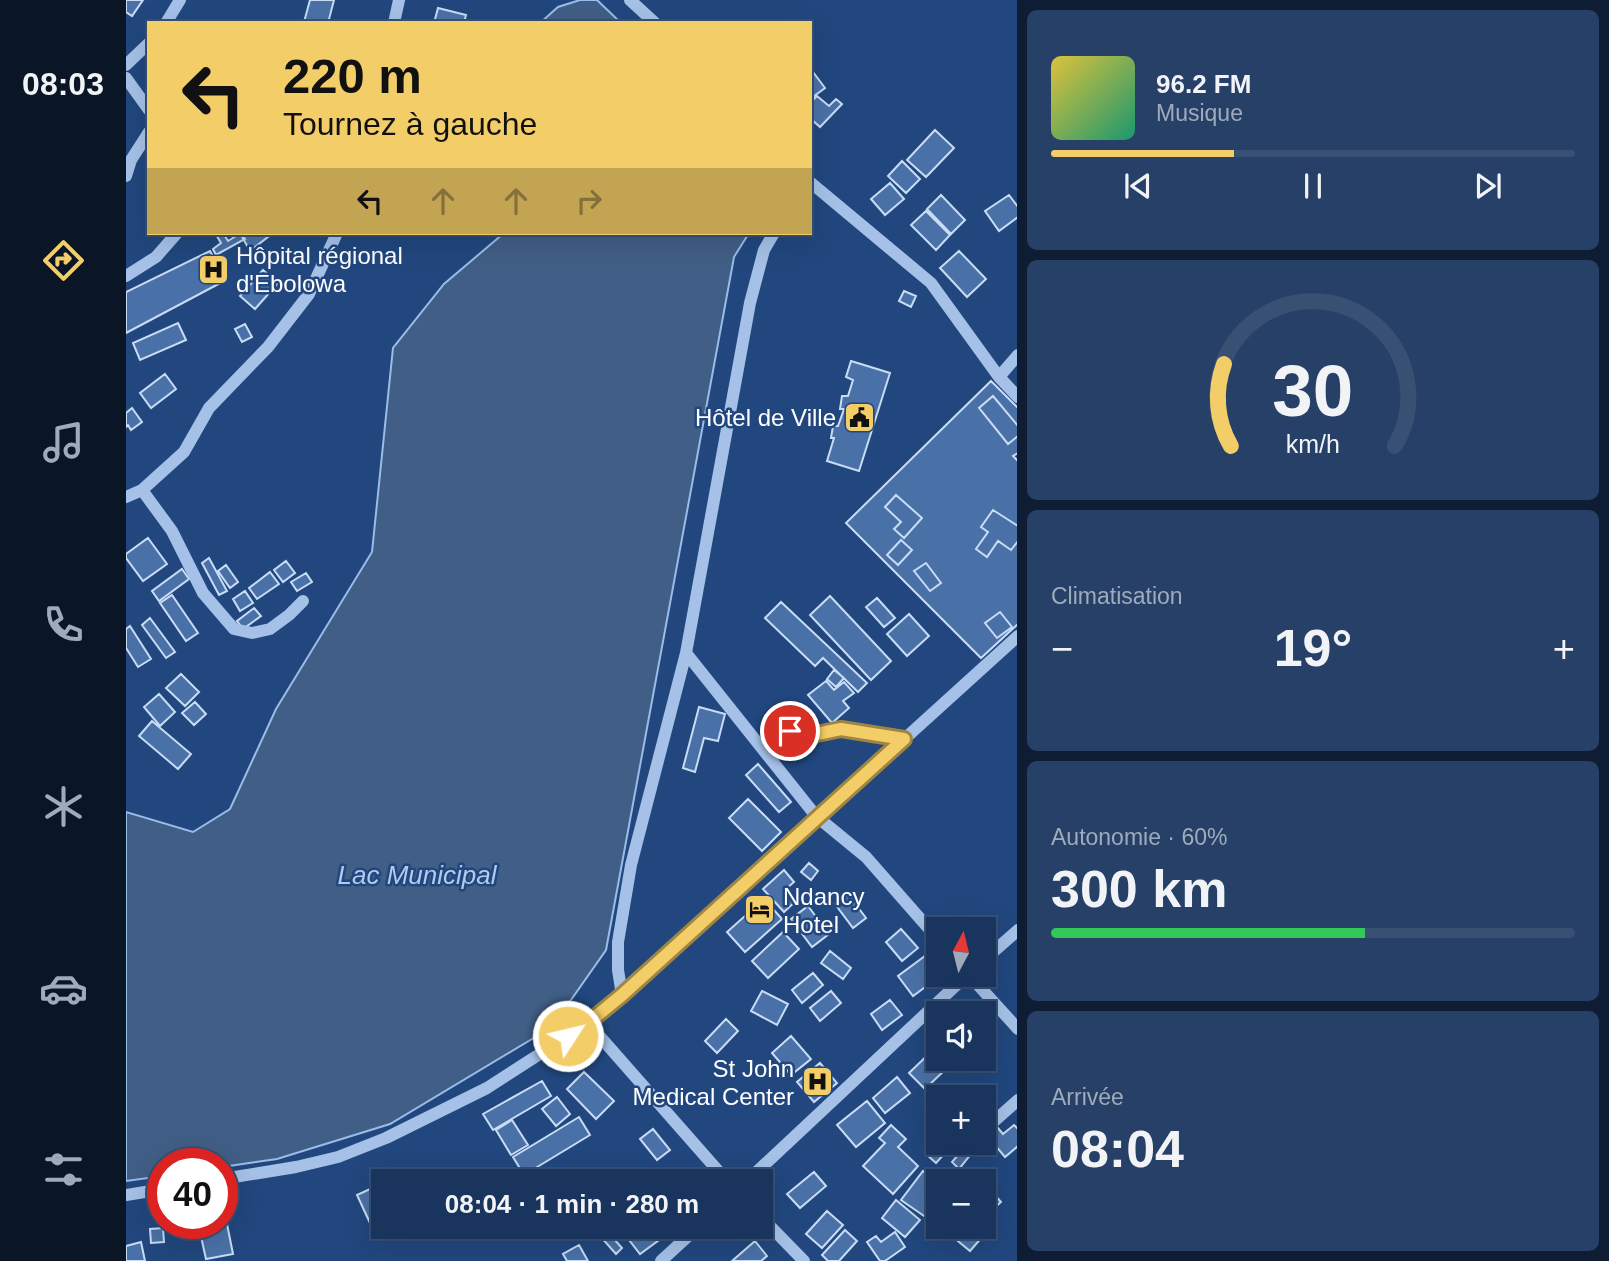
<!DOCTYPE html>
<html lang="fr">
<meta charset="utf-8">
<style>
:root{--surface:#19355e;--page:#264067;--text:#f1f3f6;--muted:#9fabbc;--line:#375073;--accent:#f3cd67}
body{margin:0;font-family:Helvetica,sans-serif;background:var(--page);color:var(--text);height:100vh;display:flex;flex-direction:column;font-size:26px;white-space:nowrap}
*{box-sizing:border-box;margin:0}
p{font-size:23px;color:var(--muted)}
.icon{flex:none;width:38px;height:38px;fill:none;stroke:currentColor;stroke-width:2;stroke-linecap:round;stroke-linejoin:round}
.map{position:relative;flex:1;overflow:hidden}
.details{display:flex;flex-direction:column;gap:10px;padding:10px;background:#0e1d34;width:592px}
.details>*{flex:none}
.hud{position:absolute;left:21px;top:21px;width:665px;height:214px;border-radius:0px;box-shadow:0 7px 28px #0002,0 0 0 2px var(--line);background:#f3cd67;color:#111;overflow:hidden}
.needle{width:46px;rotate:7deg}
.controls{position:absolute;left:800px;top:917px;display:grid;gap:14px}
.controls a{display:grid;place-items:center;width:70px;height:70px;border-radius:0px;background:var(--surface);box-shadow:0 7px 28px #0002,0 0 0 2px var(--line);font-size:35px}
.speed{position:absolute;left:21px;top:1148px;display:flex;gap:14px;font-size:35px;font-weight:700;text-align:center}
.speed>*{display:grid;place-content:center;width:91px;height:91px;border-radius:50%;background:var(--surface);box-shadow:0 7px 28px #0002,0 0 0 2px var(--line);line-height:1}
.speed .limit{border:10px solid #d22;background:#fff;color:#111}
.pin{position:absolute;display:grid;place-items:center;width:60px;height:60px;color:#fff;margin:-30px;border:4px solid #fff;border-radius:50%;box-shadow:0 2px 7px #0007}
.me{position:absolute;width:77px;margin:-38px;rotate:55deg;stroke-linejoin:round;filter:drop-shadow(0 0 5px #0008)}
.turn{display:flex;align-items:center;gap:24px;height:147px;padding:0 21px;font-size:32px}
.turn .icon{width:91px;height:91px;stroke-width:2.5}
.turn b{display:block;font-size:49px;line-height:60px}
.lanes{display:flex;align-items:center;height:66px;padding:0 21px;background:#0003;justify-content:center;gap:35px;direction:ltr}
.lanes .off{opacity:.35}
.big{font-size:52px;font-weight:800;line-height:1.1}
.details .tile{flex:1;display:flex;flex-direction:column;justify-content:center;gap:10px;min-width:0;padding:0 24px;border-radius:10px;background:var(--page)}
.details .dial{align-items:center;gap:0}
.dial svg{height:182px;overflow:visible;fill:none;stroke:var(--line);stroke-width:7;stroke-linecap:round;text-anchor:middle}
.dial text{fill:var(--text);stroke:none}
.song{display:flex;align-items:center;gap:21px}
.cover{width:84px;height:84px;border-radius:10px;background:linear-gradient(135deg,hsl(50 70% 55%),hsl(160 70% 35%))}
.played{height:7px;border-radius:4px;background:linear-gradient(90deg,var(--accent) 35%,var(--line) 35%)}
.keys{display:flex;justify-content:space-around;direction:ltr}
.heat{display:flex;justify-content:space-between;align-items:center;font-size:38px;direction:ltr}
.charge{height:10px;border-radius:5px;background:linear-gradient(90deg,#34c759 60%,var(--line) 0)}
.trip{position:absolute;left:245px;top:1169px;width:402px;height:70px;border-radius:0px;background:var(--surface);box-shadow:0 7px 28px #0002,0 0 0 2px var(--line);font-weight:800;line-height:70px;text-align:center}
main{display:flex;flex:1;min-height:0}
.menu{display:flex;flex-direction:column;width:126px;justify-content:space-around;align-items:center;background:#0a1526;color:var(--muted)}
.menu .icon{width:49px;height:49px}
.menu .selected{color:var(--accent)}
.menu b{font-size:32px;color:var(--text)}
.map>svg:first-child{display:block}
.water{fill:#415e86;stroke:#99bce8;stroke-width:2}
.building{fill:#4a71a7;stroke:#c8dcf5;stroke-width:2;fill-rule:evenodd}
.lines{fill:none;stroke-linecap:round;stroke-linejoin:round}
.minor{stroke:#a5c1e7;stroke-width:12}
.route-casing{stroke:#9e8543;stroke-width:18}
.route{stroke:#f3cd67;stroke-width:12}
.labels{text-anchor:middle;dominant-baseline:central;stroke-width:5;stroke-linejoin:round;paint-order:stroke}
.poi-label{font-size:24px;fill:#fff;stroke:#21477e;text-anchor:start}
.water-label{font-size:26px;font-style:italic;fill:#b0cbee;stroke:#21477e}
</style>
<main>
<nav class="menu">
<b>08:03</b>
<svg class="icon selected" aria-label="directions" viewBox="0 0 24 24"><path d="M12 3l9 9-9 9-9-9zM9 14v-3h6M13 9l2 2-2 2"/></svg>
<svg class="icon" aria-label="music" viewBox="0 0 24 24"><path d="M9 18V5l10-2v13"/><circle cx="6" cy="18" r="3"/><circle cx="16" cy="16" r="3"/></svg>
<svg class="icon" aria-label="phone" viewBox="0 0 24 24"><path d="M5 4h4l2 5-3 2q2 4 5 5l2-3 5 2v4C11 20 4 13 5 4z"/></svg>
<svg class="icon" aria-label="climate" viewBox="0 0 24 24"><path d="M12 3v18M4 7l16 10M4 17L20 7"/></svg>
<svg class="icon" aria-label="car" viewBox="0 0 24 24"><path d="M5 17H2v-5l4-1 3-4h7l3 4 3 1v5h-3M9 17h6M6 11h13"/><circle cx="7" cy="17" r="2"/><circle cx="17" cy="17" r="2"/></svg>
<svg class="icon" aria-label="filters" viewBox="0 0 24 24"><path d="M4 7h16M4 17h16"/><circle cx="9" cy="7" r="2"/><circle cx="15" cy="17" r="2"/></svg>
</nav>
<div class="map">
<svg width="892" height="1261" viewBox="0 0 892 1261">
<rect width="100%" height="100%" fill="#21477e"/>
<path class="water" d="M454,0H471L495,23H414L432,7Z
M378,233H623L608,257L480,950L426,1027L264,1124L151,1159L96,1167V1164H37V1176L0,1181V812L67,832L104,809L150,709L246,552L267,348L318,284Z"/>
<path class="building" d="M0,0H17L6,16L0,12Z
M184,0H208L202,23L178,22Z
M312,8L340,15L338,23H308Z
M684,68L699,88L684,99Z
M691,96L703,106L710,99L716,104L694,127L684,118V103Z
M809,130L828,148L800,177L781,160Z
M776,161L794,179L780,193L762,176Z
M764,183L778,199L759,215L745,199Z
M815,195L839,220L825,234L801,209Z
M883,195L892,207V217L873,231L859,211Z
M800,211L824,235L810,250L785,225Z
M89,233H97L102,241L115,233L119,239L90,255L87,249L95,243Z
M114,233H147L124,251Z
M84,251L100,280L0,333V292Z
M833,251L860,279L841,297L814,268Z
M137,270L152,283L129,309L114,296Z
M778,291L790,296L785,307L773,301Z
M52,323L60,340L14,360L7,343Z
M119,324L126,337L116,342L109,329Z
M725,361L764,373L733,471L701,461L708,438H705L707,426H712L718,409H714L716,396H722L727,380L720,377Z
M39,374L50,389L25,408L14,393Z
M865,381L892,408V426L867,396L853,408L882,444L892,436V453L887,456L892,461V526L867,510L855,527L862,532L850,549L861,557L872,541L885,550L892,541V624L855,658L720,523ZM770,495L796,518L778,538L768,529L775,522L759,507ZM775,540L786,550L772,565L761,555ZM800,563L815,583L804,591L788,571ZM874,612L886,627L871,638L859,623Z
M867,396L892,426V436L882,444L853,408Z
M6,408L16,422L5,430L2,425L0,427V413Z
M770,495L796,518L778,538L768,529L775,522L759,507Z
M867,510L892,526V541L885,550L872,541L861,557L850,549L862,532L855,527Z
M22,538L41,564L17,581L0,558V554Z
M775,540L786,550L772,565L761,555Z
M83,558L101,591L93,595L76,563Z
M160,561L169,573L157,582L148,570Z
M800,563L815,583L804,591L788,571Z
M100,565L112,582L104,588L92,571Z
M56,569L63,579L33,601L26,591Z
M144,572L153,584L131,599L123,588Z
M180,573L186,582L171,591L165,582Z
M119,591L127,603L114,611L107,599Z
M46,595L72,633L60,641L34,603Z
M704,596L765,661L745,680L684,615Z
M751,598L769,618L758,627L740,607Z
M655,602L741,683L732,692L697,658L689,666L639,618Z
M128,608L135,616L117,629L111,621Z
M874,612L886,627L871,638L859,623Z
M783,614L803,636L781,656L761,634Z
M24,618L49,652L40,658L16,625Z
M4,626L25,659L12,667L0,648V629Z
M708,670L718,678L710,687L701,679Z
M55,674L73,692L59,706L40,688Z
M700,681L708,690L718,682L728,693L717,701L723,708L706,723L682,695Z
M33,694L49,712L34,726L18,707Z
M69,702L80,714L68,725L56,713Z
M573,707L599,714L592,741L578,738L569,772L557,768Z
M26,721L65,754L52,769L13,736Z
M632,764L665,802L653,812L620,775Z
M622,799L655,832L636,851L603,818Z
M683,863L692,871L685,880L675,872Z
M658,870L668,882L661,888L671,900L658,912L637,889Z
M722,894L740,918L727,928L709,904Z
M638,899L656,919L619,952L601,932Z
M682,906L703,934L686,947L665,919Z
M775,929L792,948L776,961L760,942Z
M657,932L673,949L642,978L626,961Z
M704,951L725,968L717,979L695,963Z
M799,956L814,976L787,996L772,976Z
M687,973L697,985L676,1003L666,990Z
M636,991L662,1004L651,1025L625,1011Z
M705,991L715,1003L694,1021L684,1008Z
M764,1000L776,1015L756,1030L745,1014Z
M600,1019L612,1031L591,1053L579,1041Z
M665,1036L685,1059L665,1075L646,1053Z
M807,1050L812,1055V1059H816L823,1066L799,1089L783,1073Z
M694,1063L711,1083L688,1102L671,1082Z
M458,1072L488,1101L470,1119L441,1089Z
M771,1077L784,1093L759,1113L747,1098Z
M416,1081L425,1096L367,1130L357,1114Z
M431,1097L444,1114L430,1126L416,1109Z
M741,1101L759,1123L730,1147L711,1125Z
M860,1114L877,1134L888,1125L892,1129V1146L879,1157L858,1132V1116Z
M453,1117L464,1135L398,1175L387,1157Z
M386,1120L402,1145L385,1155L370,1130Z
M765,1125L780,1139L772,1147L792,1166L767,1194L737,1166L759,1143L753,1138Z
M527,1129L544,1150L531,1160L514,1139Z
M812,1142L828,1143L810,1163L801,1155Z
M839,1147L846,1153L833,1169L826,1162Z
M560,1169L575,1180V1181H551Z
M797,1171L812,1182V1198L798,1216L775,1200Z
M688,1172L700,1186L674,1208L661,1194Z
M257,1183V1216L244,1223L231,1195Z
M858,1183L875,1202L858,1217Z
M770,1200L794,1220L779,1237L756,1218Z
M701,1211L717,1225L696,1248L680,1234Z
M99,1214L107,1254L80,1259L72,1223H96V1215Z
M493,1227H540L544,1232L514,1254Z
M815,1227H846L857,1236L844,1251Z
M37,1228L38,1242L25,1243L24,1229Z
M480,1230L496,1248L490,1254L474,1236Z
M719,1230L731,1241L713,1261H702L696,1255Z
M769,1232L779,1247L759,1261H754L741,1242L750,1236L755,1242Z
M629,1241L641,1256L635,1261H606Z
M15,1242L19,1261H0V1246Z
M453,1245L462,1261H441L437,1254Z"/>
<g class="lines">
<path class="minor" d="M504,0L529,23
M40,23L54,0
M268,23L273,0
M0,65L23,43
M0,78L23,110
M0,176L5,160L23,132
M684,182L805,283L873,377L892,397
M0,276L30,257L51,233
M873,377L892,355
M16,490L46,531L77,593L108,629L126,633L144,629L163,615L177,601
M0,497L16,490L58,452L83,408L142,347L183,294L211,233
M560,653L690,816L740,857L812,939
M664,731L681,736L715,729L778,739
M858,960L892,930
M843,975L892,1029
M496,995L492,970V942L505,865L560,653L624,303L638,250L648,233
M462,1023L601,1181
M865,1124L892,1100
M96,1179L170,1167L212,1157L260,1138L361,1088L462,1023L496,995L892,636
M621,1181L841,975
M0,1195L37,1189
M635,1217L678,1261
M535,1261L572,1227"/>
</g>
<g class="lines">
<defs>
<path id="route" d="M442,1036L462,1023L496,995L778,739L715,729L681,736L664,731"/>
</defs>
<use href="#route" class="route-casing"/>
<use href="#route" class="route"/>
</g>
<defs>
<symbol id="hospital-square" viewBox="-11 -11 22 22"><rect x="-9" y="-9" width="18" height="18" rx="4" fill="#f3cd67" stroke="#21477e"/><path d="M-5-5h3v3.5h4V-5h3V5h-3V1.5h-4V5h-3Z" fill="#111"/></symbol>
<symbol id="civic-square" viewBox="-11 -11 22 22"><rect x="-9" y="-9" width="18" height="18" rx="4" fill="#f3cd67" stroke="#21477e"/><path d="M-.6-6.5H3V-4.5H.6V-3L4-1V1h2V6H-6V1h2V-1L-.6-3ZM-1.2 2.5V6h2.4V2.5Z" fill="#111"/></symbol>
<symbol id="hotel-square" viewBox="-11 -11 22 22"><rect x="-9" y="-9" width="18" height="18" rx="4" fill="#f3cd67" stroke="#21477e"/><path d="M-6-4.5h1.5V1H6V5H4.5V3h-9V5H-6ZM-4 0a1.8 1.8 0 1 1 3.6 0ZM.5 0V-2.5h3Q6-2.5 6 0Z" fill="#111"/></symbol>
</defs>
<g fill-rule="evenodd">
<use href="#hospital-square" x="70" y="252" width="35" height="35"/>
<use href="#civic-square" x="716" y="400" width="35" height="35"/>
<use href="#hotel-square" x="616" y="892" width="35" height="35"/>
<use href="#hospital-square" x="674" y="1064" width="35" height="35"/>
</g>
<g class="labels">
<g class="poi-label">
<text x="110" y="255">Hôpital régional<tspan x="110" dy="28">d'Ebolowa</tspan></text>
<text x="710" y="417" text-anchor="end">Hôtel de Ville</text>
<text x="657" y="896">Ndancy<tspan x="657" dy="28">Hotel</tspan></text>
<text x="668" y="1068" text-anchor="end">St John<tspan x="668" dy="28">Medical Center</tspan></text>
</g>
<g class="water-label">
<text x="291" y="875">Lac Municipal</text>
</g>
</g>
</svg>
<div class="controls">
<a><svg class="needle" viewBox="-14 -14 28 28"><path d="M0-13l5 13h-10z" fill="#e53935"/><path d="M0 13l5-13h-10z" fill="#9fabbc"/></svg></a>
<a><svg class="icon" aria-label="sound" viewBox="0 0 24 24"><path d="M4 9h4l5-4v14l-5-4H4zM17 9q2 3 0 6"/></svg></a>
<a>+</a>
<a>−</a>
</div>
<div class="speed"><div class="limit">40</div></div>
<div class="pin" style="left:664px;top:731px;background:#d93025"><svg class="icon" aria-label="arrive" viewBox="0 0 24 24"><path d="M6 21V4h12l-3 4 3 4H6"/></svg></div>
<svg class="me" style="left:442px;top:1036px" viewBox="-20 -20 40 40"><circle r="17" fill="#f3cd67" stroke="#fff" stroke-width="3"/><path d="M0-11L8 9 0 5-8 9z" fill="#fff"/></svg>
<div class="trip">08:04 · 1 min · 280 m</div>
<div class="hud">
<div class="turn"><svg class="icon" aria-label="left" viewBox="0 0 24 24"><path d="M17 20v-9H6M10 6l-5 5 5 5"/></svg><div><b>220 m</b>Tournez à gauche</div></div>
<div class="lanes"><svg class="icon" aria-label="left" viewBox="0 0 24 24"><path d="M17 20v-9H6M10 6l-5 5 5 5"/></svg><svg class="icon off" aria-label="ahead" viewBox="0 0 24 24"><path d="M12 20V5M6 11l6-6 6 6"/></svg><svg class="icon off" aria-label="ahead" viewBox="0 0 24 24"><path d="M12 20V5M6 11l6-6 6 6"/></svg><svg class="icon off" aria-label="right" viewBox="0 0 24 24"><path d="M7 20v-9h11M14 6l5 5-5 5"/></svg></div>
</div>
</div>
<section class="details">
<div class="tile">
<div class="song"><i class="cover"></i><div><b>96.2 FM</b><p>Musique</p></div></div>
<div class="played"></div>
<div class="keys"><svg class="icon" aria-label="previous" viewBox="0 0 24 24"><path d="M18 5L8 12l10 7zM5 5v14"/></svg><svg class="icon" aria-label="pause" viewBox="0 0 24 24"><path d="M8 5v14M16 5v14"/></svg><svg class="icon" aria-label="next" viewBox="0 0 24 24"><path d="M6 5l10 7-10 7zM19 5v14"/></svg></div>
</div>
<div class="tile dial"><svg viewBox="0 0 100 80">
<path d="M14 69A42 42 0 1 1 86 69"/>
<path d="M14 69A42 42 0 0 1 11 33" stroke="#f3cd67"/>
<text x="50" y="56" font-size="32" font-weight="700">30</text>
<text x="50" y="72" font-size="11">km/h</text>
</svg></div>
<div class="tile"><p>Climatisation</p>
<div class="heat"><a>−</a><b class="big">19°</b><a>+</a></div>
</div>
<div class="tile"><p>Autonomie · 60%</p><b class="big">300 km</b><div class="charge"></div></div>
<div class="tile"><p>Arrivée</p><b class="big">08:04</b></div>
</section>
</main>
